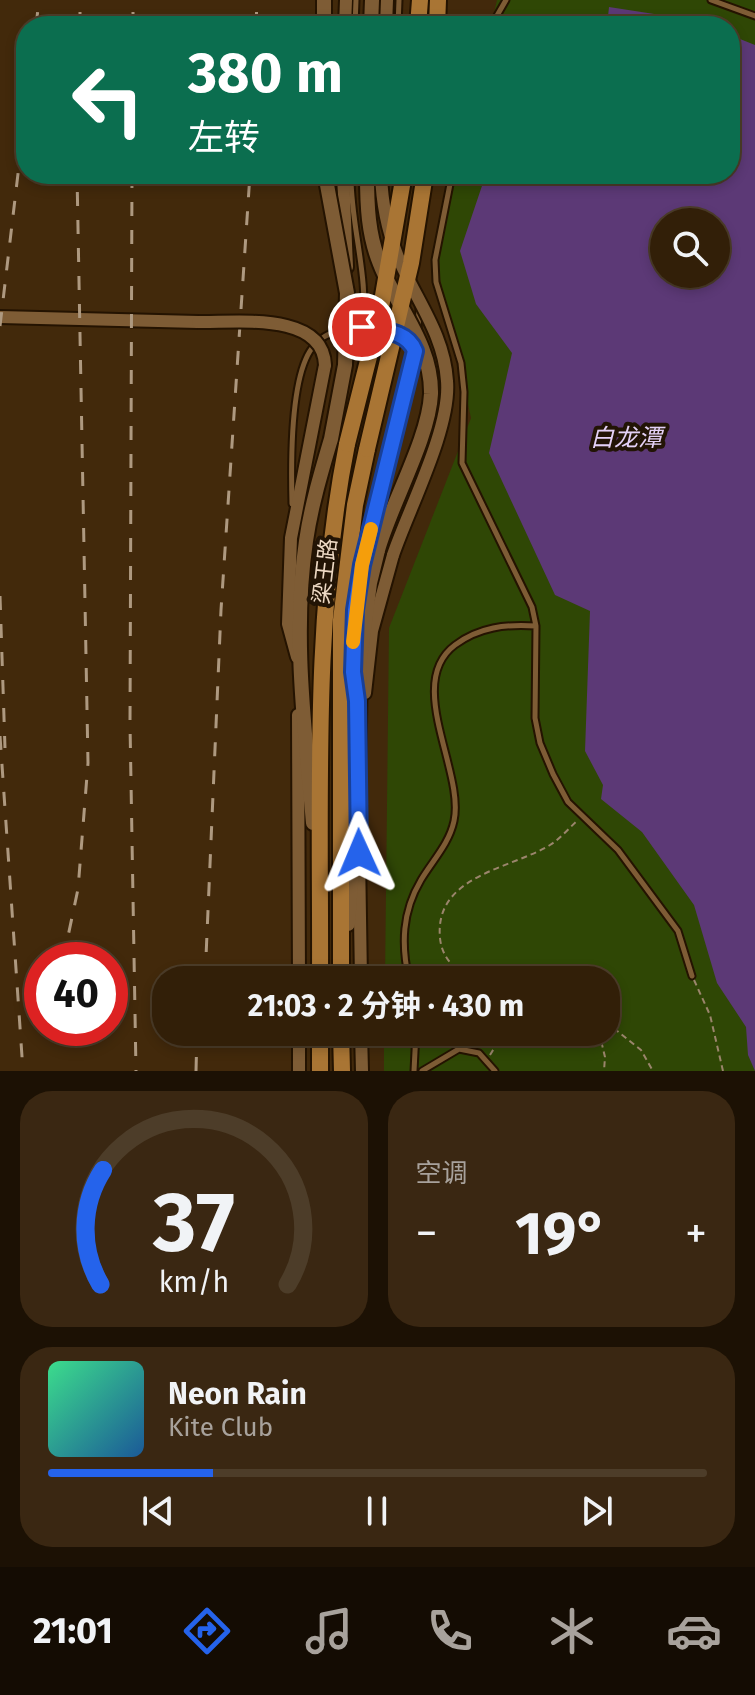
<!DOCTYPE html>
<html lang="zh">
<meta charset="utf-8">
<style>
:root{--surface:#321f08;--page:#3a2712;--text:#f1f3f6;--muted:#a8a29c;--line:#4d3d29;--accent:#2563eb}
body{margin:0;font-family:"Fira Sans","Noto Sans SC",sans-serif;background:var(--page);color:var(--text);height:100vh;display:flex;flex-direction:column;font-size:30px;white-space:nowrap}
*{box-sizing:border-box;margin:0}
p{font-size:26px;color:var(--muted)}
.icon{flex:none;width:44px;height:44px;fill:none;stroke:currentColor;stroke-width:2;stroke-linecap:round;stroke-linejoin:round}
.map{position:relative;height:1071px;overflow:hidden}
.details{display:flex;flex-direction:column;gap:20px;padding:20px;background:#1c1104;flex:1}
.details>*{flex:none}
.banner{position:absolute;left:16px;top:16px;width:724px;height:168px;border-radius:32px;box-shadow:0 4px 12px #0003,0 0 0 2px var(--line);background:#0b6e4f;color:#fff;overflow:hidden}
.fabs{position:absolute;left:650px;top:208px;display:grid;gap:16px}
.fabs a{display:grid;place-items:center;width:80px;height:80px;border-radius:50%;background:var(--surface);box-shadow:0 4px 12px #0003,0 0 0 2px var(--line);font-size:40px}
.speed{position:absolute;left:24px;top:942px;display:flex;gap:16px;font-size:40px;font-weight:700;text-align:center}
.speed>*{display:grid;place-content:center;width:104px;height:104px;border-radius:50%;background:var(--surface);box-shadow:0 4px 12px #0003,0 0 0 2px var(--line);line-height:1}
.speed .limit{border:12px solid #d22;background:#fff;color:#111}
.pin{position:absolute;display:grid;place-items:center;width:68px;height:68px;color:#fff;margin:-34px;border:4px solid #fff;border-radius:50%;box-shadow:0 2px 8px #0007}
.me{position:absolute;width:88px;margin:-44px;rotate:359deg;stroke-linejoin:round;filter:drop-shadow(0 0 6px #0008)}
.turn{display:flex;align-items:center;gap:28px;height:168px;padding:0 40px;font-size:36px}
.turn .icon{width:104px;height:104px;stroke-width:2.5}
.turn b{display:block;font-size:56px;line-height:68px}
.big{font-size:60px;font-weight:700;line-height:1.1}
.details .tile{flex:1;display:flex;flex-direction:column;justify-content:center;gap:12px;min-width:0;padding:0 28px;border-radius:32px;background:var(--page)}
.details .dial{align-items:center;gap:0}
.dial svg{height:208px;overflow:visible;fill:none;stroke:var(--line);stroke-width:7;stroke-linecap:round;text-anchor:middle}
.dial text{fill:var(--text);stroke:none}
.song{display:flex;align-items:center;gap:24px}
.cover{width:96px;height:96px;border-radius:12px;background:linear-gradient(135deg,hsl(150 70% 55%),hsl(210 70% 35%))}
.played{height:8px;border-radius:4px;background:linear-gradient(90deg,var(--accent) 25%,var(--line) 25%)}
.keys{display:flex;justify-content:space-around;direction:ltr}
.heat{display:flex;justify-content:space-between;align-items:center;font-size:44px;direction:ltr}
.details .tiles{flex:1;display:grid;gap:20px;grid-template-columns:1fr 1fr}
.tile:last-child{grid-column:span 2}
.trip{position:absolute;left:152px;top:966px;width:468px;height:80px;border-radius:32px;background:var(--surface);box-shadow:0 4px 12px #0003,0 0 0 2px var(--line);font-weight:700;line-height:80px;text-align:center}
.menu{display:flex;height:128px;justify-content:space-around;align-items:center;background:#140c03;color:var(--muted)}
.menu .icon{width:56px;height:56px}
.menu .selected{color:var(--accent)}
.menu b{font-size:36px;color:var(--text)}
.map>svg:first-child{display:block}
.green{fill:#2f4705;fill-rule:evenodd}
.water{fill:#5c3976;fill-rule:evenodd}
.lines{fill:none;stroke-linecap:round;stroke-linejoin:round}
.service-casing{stroke:#241301;stroke-width:9}
.tertiary-casing{stroke:#241301;stroke-width:16}
.secondary-casing{stroke:#241301;stroke-width:18}
.primary-casing{stroke:#241301;stroke-width:20}
.path{stroke:#9b856c;stroke-width:2;stroke-dasharray:6 4;stroke-linecap:butt}
.service{stroke:#7e5c35;stroke-width:5}
.tertiary{stroke:#7e5c35;stroke-width:12}
.secondary{stroke:#7e5c35;stroke-width:14}
.primary{stroke:#a97534;stroke-width:16}
.rail{stroke:#ae9980;stroke-width:3;stroke-dasharray:14 14;stroke-linecap:butt}
.tertiary-bridge-casing{stroke:#241301;stroke-width:16;stroke-linecap:butt}
.secondary-bridge-casing{stroke:#241301;stroke-width:18;stroke-linecap:butt}
.primary-bridge-casing{stroke:#241301;stroke-width:20;stroke-linecap:butt}
.tertiary-bridge{stroke:#7e5c35;stroke-width:12}
.secondary-bridge{stroke:#7e5c35;stroke-width:14}
.primary-bridge{stroke:#a97534;stroke-width:16}
.route-casing{stroke:#184099;stroke-width:20}
.route{stroke:#2563eb;stroke-width:14}
.slow{stroke:#f59e0b;stroke-width:14}
.labels{text-anchor:middle;dominant-baseline:central;stroke-width:8;stroke-linejoin:round;paint-order:stroke}
.street-label{font-size:22px;fill:#edd9c4;stroke:#221405}
.water-label{font-size:24px;font-style:italic;fill:#e4d1f6;stroke:#221405}
</style>
<div class="map">
<svg width="755" height="1071" viewBox="0 0 755 1071">
<rect width="100%" height="100%" fill="#42290b"/>
<path class="green" d="M497,0H755V1071H384V1032H606V980H385L389,628L471,418L436,261L457,174H730V26H491ZM664,222H716V274H664Z"/>
<path class="water" d="M609,7L693,20L707,26H607Z
M730,35L755,45V1071L748,1055L746,1027L717,983L694,905L642,832L601,799L603,785L585,751L590,611L555,595L489,453L512,353L476,304L460,251L486,174H730ZM664,222H716V274H664Z"/>
<g class="lines">
<defs>
<path id="service" d="M711,0L755,16
M355,26L356,0
M398,26L399,0
M491,26L506,0
M351,174C350,224 370,279 362,327
M452,174L435,260L436,282L461,363L464,392L462,463L532,607L536,626L535,718L540,743L553,774L568,802L618,850L678,931L692,976
M418,330L419,308
M292,504C291,466 290,383 310,351C327,324 361,327 388,332C396,334 406,334 411,340C417,347 415,356 414,364C389,464 352,563 353,668
M409,980C401,945 402,912 421,880C433,860 449,844 454,821C465,772 404,683 455,645C479,627 506,624 536,626
M414,1071L416,1032
M422,1071L459,1049L479,1053L495,1071"/>
<path id="tertiary" d="M345,26L346,0
M386,26L387,0
M343,174L347,267
M0,317L198,322
M297,657L288,624L291,538L325,365
M365,693L372,631L393,555
M298,715L299,980
M359,855L361,980
M299,1032V1071
M361,1032L362,1071"/>
<path id="secondary" d="M324,26V0
M371,26L372,0
M313,823C305,729 292,635 306,541C311,506 321,473 331,439
M348,924L358,789L360,660L370,583L378,550"/>
<path id="primary" d="M418,26L420,0
M437,26L438,0
M320,980C321,801 312,620 347,444
M341,980V620L355,505L367,449
M341,1032L342,1071
M320,1071V1032"/>
</defs>
<use href="#service" class="service-casing"/>
<use href="#tertiary" class="tertiary-casing"/>
<use href="#secondary" class="secondary-casing"/>
<use href="#primary" class="primary-casing"/>
<path class="path" d="M473,980C456,971 442,959 440,938C434,875 511,869 550,845C561,838 569,828 578,820
M501,980L514,974L548,980
M694,980L710,1015L723,1071
M606,1022L641,1050L653,1071
M599,1032L605,1057L604,1071
M490,1055L504,1032"/>
<use href="#service" class="service"/>
<use href="#tertiary" class="tertiary"/>
<use href="#secondary" class="secondary"/>
<use href="#primary" class="primary"/>
<path class="rail" d="M36,26L39,0
M80,26V0
M133,26V0
M256,26L257,0
M132,174L130,724L136,1071
M0,326L26,106
M0,596L5,748
M0,736L23,1071
M63,960L78,889L88,763L77,174
M205,980L221,610L250,174
M196,1071L197,1032"/>
<defs>
<path id="tertiary-bridge" d="M381,174C382,203 387,230 398,257C415,299 444,333 447,381C451,428 409,508 393,555
M198,322C235,323 323,311 325,365"/>
<path id="secondary-bridge" d="M325,174L347,293L345,365L331,439
M367,174C367,205 368,235 380,264C397,308 432,344 431,394C429,438 391,504 378,550"/>
<path id="primary-bridge" d="M347,444L380,313L404,174
M367,449L411,263L425,174"/>
</defs>
<use href="#tertiary-bridge" class="tertiary-bridge-casing"/>
<use href="#secondary-bridge" class="secondary-bridge-casing"/>
<use href="#primary-bridge" class="primary-bridge-casing"/>
<use href="#tertiary-bridge" class="tertiary-bridge"/>
<use href="#secondary-bridge" class="secondary-bridge"/>
<use href="#primary-bridge" class="primary-bridge"/>
</g>
<g class="lines">
<defs>
<path id="route" d="M359,853L357,701L353,672L355,610L362,565L415,351C407,330 382,331 362,327"/>
</defs>
<use href="#route" class="route-casing"/>
<use href="#route" class="route"/>
<path class="slow" d="M353,642L362,565L371,529"/>
</g>
<g class="labels">
<g class="street-label">
<text transform="translate(325 571) rotate(-83)">梁王路</text>
</g>
<g class="water-label">
<text x="626" y="438">白龙潭</text>
</g>
</g>
</svg>
<div class="fabs">
<a><svg class="icon" aria-label="search" viewBox="0 0 24 24"><circle cx="10" cy="10" r="6"/><path d="M15 15l6 6"/></svg></a>
</div>
<div class="speed"><div class="limit">40</div></div>
<div class="pin" style="left:362px;top:327px;background:#d93025"><svg class="icon" aria-label="arrive" viewBox="0 0 24 24"><path d="M6 21V4h12l-3 4 3 4H6"/></svg></div>
<svg class="me" style="left:359px;top:853px" viewBox="-20 -20 40 40"><path d="M0-17L14 15 0 8-14 15z" fill="#2563eb" stroke="#fff" stroke-width="4"/></svg>
<div class="trip">21:03 · 2 分钟 · 430 m</div>
<div class="banner">
<div class="turn"><svg class="icon" aria-label="left" viewBox="0 0 24 24"><path d="M17 20v-9H6M10 6l-5 5 5 5"/></svg><div><b>380 m</b>左转</div></div>
</div>
</div>
<section class="details">
<div class="tiles">
<div class="tile dial"><svg viewBox="0 0 100 80">
<path d="M14 69A42 42 0 1 1 86 69"/>
<path d="M14 69A42 42 0 0 1 15 25" stroke="#2563eb"/>
<text x="50" y="56" font-size="32" font-weight="700">37</text>
<text x="50" y="72" font-size="11">km/h</text>
</svg></div>
<div class="tile"><p>空调</p>
<div class="heat"><a>−</a><b class="big">19°</b><a>+</a></div>
</div>
<div class="tile">
<div class="song"><i class="cover"></i><div><b>Neon Rain</b><p>Kite Club</p></div></div>
<div class="played"></div>
<div class="keys"><svg class="icon" aria-label="previous" viewBox="0 0 24 24"><path d="M18 5L8 12l10 7zM5 5v14"/></svg><svg class="icon" aria-label="pause" viewBox="0 0 24 24"><path d="M8 5v14M16 5v14"/></svg><svg class="icon" aria-label="next" viewBox="0 0 24 24"><path d="M6 5l10 7-10 7zM19 5v14"/></svg></div>
</div>
</div>
</section>
<nav class="menu">
<b>21:01</b>
<svg class="icon selected" aria-label="directions" viewBox="0 0 24 24"><path d="M12 3l9 9-9 9-9-9zM9 14v-3h6M13 9l2 2-2 2"/></svg>
<svg class="icon" aria-label="music" viewBox="0 0 24 24"><path d="M9 18V5l10-2v13"/><circle cx="6" cy="18" r="3"/><circle cx="16" cy="16" r="3"/></svg>
<svg class="icon" aria-label="phone" viewBox="0 0 24 24"><path d="M5 4h4l2 5-3 2q2 4 5 5l2-3 5 2v4C11 20 4 13 5 4z"/></svg>
<svg class="icon" aria-label="climate" viewBox="0 0 24 24"><path d="M12 3v18M4 7l16 10M4 17L20 7"/></svg>
<svg class="icon" aria-label="car" viewBox="0 0 24 24"><path d="M5 17H2v-5l4-1 3-4h7l3 4 3 1v5h-3M9 17h6M6 11h13"/><circle cx="7" cy="17" r="2"/><circle cx="17" cy="17" r="2"/></svg>
</nav>
